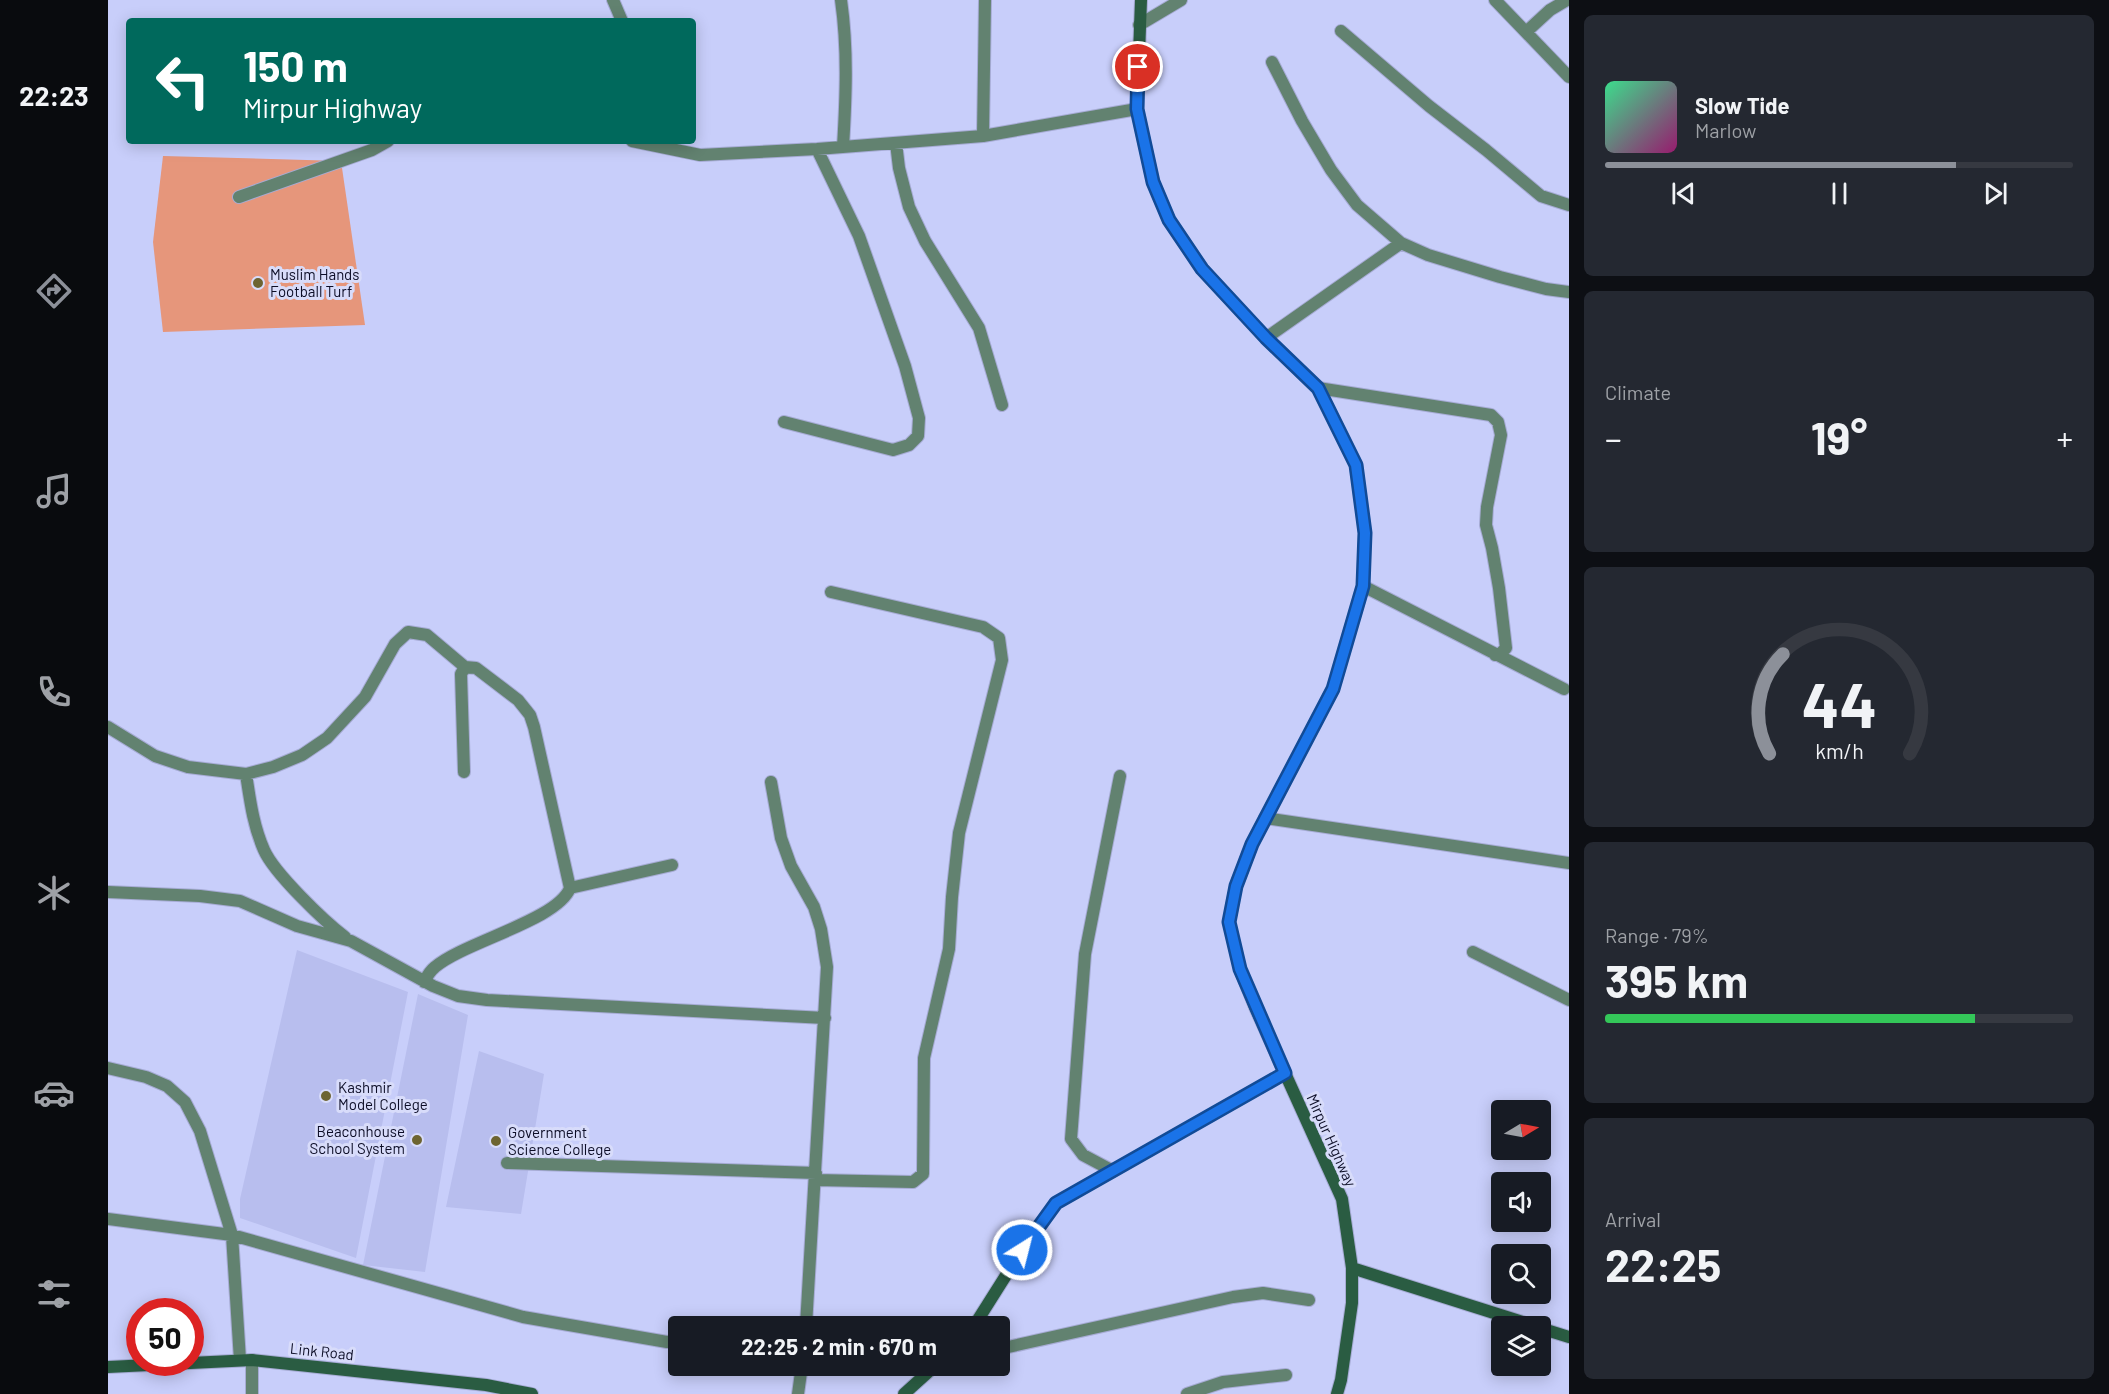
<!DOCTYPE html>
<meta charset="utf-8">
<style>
:root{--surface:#171b24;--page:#242831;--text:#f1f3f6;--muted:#9ea1a6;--line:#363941;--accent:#8c9099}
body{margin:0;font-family:Barlow,sans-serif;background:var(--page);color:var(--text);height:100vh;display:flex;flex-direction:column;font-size:22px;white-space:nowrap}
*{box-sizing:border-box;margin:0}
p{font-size:20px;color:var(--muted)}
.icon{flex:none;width:33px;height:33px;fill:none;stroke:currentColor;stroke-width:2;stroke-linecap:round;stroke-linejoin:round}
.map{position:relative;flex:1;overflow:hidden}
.side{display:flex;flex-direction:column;gap:15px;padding:15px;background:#0d0f14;width:540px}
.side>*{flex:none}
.hud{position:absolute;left:18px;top:18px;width:570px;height:126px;border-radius:6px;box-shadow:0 3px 15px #0003;background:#00695c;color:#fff;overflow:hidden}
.needle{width:39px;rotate:80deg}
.tools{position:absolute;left:1383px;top:1100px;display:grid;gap:12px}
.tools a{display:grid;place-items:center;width:60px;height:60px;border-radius:6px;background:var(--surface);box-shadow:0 3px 15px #0003;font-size:30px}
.speed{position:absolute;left:18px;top:1298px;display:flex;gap:12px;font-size:30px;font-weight:700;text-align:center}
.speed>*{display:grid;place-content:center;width:78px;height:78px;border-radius:50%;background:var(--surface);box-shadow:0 3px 15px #0003;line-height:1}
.speed .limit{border:9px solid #d22;background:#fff;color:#111}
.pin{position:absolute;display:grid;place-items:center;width:51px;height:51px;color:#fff;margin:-26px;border:3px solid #fff;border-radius:50%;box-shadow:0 2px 6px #0007}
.me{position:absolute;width:66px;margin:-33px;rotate:36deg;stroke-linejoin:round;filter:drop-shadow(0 0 4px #0008)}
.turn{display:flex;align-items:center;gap:21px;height:126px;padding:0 18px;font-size:27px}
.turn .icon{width:78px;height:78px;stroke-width:2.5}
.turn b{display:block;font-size:42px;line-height:51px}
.big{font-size:45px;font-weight:700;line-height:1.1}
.side .widget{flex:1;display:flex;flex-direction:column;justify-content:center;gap:9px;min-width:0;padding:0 21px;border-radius:9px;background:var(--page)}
.side .dial{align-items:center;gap:0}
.dial svg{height:156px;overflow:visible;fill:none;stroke:var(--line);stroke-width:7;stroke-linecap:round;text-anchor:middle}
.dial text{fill:var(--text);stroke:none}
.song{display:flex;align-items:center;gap:18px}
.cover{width:72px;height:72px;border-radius:9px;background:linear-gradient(135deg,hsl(150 70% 55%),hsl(320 70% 35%))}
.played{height:6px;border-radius:3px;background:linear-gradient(90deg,var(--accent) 75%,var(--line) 75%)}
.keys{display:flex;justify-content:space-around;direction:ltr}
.heat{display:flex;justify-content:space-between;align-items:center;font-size:33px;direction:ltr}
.charge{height:9px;border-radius:4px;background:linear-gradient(90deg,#34c759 79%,var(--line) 0)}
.trip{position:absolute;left:560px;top:1316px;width:342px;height:60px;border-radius:6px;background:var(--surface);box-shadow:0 3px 15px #0003;font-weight:700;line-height:60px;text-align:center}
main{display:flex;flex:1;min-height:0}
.tabs{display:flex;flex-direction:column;width:108px;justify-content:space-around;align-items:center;background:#090b0e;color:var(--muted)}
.tabs .icon{width:42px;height:42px}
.tabs .selected{color:var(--accent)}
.tabs b{font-size:27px;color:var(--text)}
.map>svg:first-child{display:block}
.built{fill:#b8beee}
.green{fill:#e6967b}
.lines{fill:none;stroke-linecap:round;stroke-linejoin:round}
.street-casing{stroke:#a6abd4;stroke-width:14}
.secondary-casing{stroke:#a6abd4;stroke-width:14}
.street{stroke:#628270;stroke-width:12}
.secondary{stroke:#2a5c42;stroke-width:12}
.route-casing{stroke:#114b97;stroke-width:15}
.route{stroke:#1a73e8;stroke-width:10}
.poi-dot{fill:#6d6431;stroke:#d8dcfa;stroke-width:2}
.labels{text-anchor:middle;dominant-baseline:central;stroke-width:6;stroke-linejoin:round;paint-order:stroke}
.poi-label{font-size:15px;fill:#0c0d26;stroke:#d8dcfa;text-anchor:start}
.street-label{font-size:15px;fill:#0c0d26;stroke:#d8dcfa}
</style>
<main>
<nav class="tabs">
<b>22:23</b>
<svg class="icon selected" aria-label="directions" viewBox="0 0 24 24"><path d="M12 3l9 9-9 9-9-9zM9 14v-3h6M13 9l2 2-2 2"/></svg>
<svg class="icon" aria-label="music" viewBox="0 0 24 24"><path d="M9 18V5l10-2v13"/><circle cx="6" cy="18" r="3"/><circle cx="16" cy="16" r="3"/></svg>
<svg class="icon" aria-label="phone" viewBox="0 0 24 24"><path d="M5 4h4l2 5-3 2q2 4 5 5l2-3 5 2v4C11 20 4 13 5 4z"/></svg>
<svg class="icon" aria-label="climate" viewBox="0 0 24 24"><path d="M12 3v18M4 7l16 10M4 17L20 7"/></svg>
<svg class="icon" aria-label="car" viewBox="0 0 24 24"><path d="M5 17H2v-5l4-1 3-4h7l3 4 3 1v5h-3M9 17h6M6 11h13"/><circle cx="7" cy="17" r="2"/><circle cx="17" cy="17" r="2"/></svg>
<svg class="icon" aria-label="filters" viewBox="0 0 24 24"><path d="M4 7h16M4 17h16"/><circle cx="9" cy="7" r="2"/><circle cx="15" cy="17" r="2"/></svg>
</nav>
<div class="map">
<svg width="1461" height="1394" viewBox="0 0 1461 1394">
<rect width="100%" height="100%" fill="#c8cefa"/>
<path class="built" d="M189,950L300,992L248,1258L132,1218V1199Z
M310,994L360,1015L317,1272L255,1265Z
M371,1051L436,1074L413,1214L338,1207Z"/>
<path class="green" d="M55,156L233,161L257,325L55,332L45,242Z"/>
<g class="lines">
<defs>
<path id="street" d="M505,0L514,21
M733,0C740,49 738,97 735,147
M1387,0L1461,77
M1031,25L1073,0
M1233,31L1321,106L1378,150L1433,196L1461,205
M1418,32L1442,10L1459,0
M1164,62L1194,121L1223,170L1249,205L1293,243L1320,255L1392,277L1438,289L1461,292
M875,136L877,0
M524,141L592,155L709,149L875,136L1029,109
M788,143L791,168L801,207L817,241L871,328L894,405
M131,197L264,150L280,141
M1158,338L1293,243
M1210,388L1383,415L1390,422L1393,435L1379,507L1378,525L1384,548L1391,588L1398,648L1392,654L1387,655
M676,422L785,450L801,445L810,436L811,418L797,366L751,236L709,149
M1255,586L1456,689
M0,727L47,756L80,767L138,774L165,767L194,755L219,738L257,697L287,644L300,632L319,635L357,667L368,668L410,700L422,715L426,727L462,888C450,920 356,942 327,967C322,971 319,976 316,982
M356,772L353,674L357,667
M138,774C142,800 145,825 156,850C166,873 216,921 237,937
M663,782L673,838L683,866L706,907L713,929L719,967L698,1326
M1157,818L1461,863
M462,888L564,865
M0,892L92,896L132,901L189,926L243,941L325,986L350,996L379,1000L717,1018
M1365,952L1461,1000
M0,1068L38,1077L59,1086L77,1102L92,1131L124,1235L132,1360
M399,1163L708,1173
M1005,1171L975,1155L963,1139L977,954L1012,776
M707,1180L805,1182L815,1174L816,1058L841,949L844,897L851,833L894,660L891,638L875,627L723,592
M0,1219L124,1235L415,1317L559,1342L570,1341
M891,1349L1125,1297L1155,1293L1201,1300
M144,1394V1360
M690,1394L694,1365
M1079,1394L1115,1382L1178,1375"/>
<path id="secondary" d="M1033,0L1029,109L1045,182L1061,220L1094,269L1158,338L1210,388L1248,465L1257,533L1255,586L1225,689L1144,844L1128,886L1121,922L1132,969L1147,1007L1234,1199L1244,1268V1303L1233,1380L1229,1394
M1244,1268L1427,1326
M866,1326L914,1250L948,1203L1177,1073
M1432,1328L1461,1337
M0,1367L144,1360L378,1385L424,1394
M796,1394L828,1365"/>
</defs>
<use href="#street" class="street-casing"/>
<use href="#secondary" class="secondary-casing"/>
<use href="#street" class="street"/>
<use href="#secondary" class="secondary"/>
</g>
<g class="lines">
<defs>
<path id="route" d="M914,1250L948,1203L1177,1073L1132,969L1121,922L1128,886L1144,844L1225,689L1255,586L1257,533L1248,465L1210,388L1158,338L1094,269L1061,220L1045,182L1029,109L1030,67"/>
</defs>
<use href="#route" class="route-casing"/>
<use href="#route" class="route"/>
</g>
<g class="poi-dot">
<circle cx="150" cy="283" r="6"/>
<circle cx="218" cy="1096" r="6"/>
<circle cx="309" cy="1140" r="6"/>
<circle cx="388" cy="1141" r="6"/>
</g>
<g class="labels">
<g class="poi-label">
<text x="162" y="274">Muslim Hands<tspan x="162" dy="17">Football Turf</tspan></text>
<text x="230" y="1087">Kashmir<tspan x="230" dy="17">Model College</tspan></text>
<text x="297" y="1131" text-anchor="end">Beaconhouse<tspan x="297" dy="17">School System</tspan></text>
<text x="400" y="1132">Government<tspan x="400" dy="17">Science College</tspan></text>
</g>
<g class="street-label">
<text transform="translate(1224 1140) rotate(66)">Mirpur Highway</text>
<text transform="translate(214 1351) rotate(6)">Link Road</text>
</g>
</g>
</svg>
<div class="tools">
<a><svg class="needle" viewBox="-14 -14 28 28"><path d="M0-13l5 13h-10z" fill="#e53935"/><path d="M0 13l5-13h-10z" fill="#9ea1a6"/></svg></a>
<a><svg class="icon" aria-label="sound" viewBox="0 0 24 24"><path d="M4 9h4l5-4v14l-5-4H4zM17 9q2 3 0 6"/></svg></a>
<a><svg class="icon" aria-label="search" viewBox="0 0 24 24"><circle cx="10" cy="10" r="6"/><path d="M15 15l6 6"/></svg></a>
<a><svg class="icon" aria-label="layers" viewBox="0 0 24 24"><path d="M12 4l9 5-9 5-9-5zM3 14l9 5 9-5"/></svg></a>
</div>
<div class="speed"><div class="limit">50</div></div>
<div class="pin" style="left:1030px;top:67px;background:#d93025"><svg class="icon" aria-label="arrive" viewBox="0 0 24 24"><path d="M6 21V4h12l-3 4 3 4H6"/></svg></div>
<svg class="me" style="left:914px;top:1250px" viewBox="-20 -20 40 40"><circle r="17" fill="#1a73e8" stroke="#fff" stroke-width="3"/><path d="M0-11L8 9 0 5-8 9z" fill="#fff"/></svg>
<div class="trip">22:25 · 2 min · 670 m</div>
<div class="hud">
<div class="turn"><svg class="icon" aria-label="left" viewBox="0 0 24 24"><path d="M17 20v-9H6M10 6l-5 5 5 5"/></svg><div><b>150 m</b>Mirpur Highway</div></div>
</div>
</div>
<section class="side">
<div class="widget">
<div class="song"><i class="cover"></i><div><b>Slow Tide</b><p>Marlow</p></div></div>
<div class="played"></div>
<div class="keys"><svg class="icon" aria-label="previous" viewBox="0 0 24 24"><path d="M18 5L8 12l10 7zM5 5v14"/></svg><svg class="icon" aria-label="pause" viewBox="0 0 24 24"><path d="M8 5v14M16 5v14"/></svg><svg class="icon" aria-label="next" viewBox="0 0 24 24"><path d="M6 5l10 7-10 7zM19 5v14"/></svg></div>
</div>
<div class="widget"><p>Climate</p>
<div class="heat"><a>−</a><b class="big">19°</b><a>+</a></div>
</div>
<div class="widget dial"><svg viewBox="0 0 100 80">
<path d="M14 69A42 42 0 1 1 86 69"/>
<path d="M14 69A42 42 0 0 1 21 18" stroke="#8c9099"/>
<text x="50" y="56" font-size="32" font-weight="700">44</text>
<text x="50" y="72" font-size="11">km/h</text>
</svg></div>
<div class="widget"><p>Range · 79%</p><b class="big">395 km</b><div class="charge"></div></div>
<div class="widget"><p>Arrival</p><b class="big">22:25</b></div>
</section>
</main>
